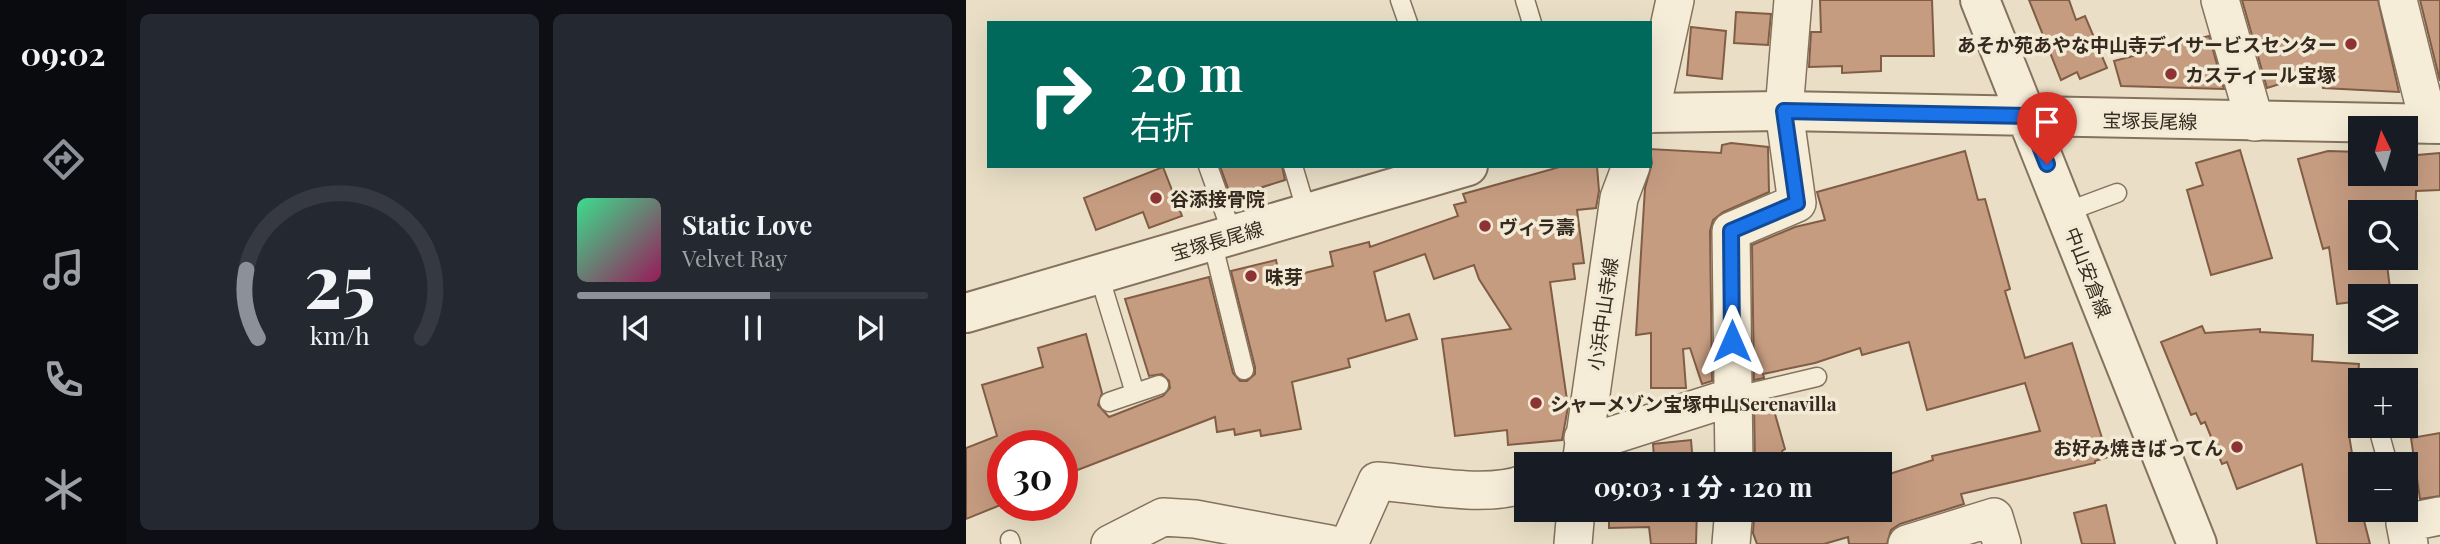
<!DOCTYPE html>
<html lang="ja">
<meta charset="utf-8">
<style>
:root{--surface:#171b24;--page:#242831;--text:#f1f3f6;--muted:#9ea1a6;--line:#363941;--accent:#8c9099}
body{margin:0;font-family:"Playfair Display","Noto Sans JP",serif;background:var(--page);color:var(--text);height:100vh;display:flex;flex-direction:column;font-size:26px;white-space:nowrap}
*{box-sizing:border-box;margin:0}
p{font-size:23px;color:var(--muted)}
.icon{flex:none;width:38px;height:38px;fill:none;stroke:currentColor;stroke-width:2;stroke-linecap:round;stroke-linejoin:round}
.map{position:relative;flex:1;overflow:hidden}
.sheet{display:flex;flex-direction:column;gap:14px;padding:14px;background:#0d0f14;width:840px}
.sheet>*{flex:none}
.banner{position:absolute;left:21px;top:21px;width:665px;height:147px;border-radius:0px;box-shadow:0 7px 28px #0002;background:#00695c;color:#fff;overflow:hidden}
.needle{width:46px;rotate:355deg}
.buttons{position:absolute;left:1382px;top:116px;display:grid;gap:14px}
.buttons a{display:grid;place-items:center;width:70px;height:70px;border-radius:0px;background:var(--surface);box-shadow:0 7px 28px #0002;font-size:35px}
.speed{position:absolute;left:21px;top:430px;display:flex;gap:14px;font-size:35px;font-weight:700;text-align:center}
.speed>*{display:grid;place-content:center;width:91px;height:91px;border-radius:50%;background:var(--surface);box-shadow:0 7px 28px #0002;line-height:1}
.speed .limit{border:10px solid #d22;background:#fff;color:#111}
.pin{position:absolute;display:grid;place-items:center;width:60px;height:60px;color:#fff;margin:-72px -30px;border-radius:50% 50% 50% 0;rotate:-45deg;box-shadow:0 0 7px #0007}
.pin .icon{rotate:45deg}
.me{position:absolute;width:77px;margin:-38px;rotate:0deg;stroke-linejoin:round;filter:drop-shadow(0 0 5px #0008)}
.turn{display:flex;align-items:center;gap:24px;height:147px;padding:0 28px;font-size:32px}
.turn .icon{width:91px;height:91px;stroke-width:2.5}
.turn b{display:block;font-size:49px;line-height:60px}
.sheet .card{flex:1;display:flex;flex-direction:column;justify-content:center;gap:10px;min-width:0;padding:0 24px;border-radius:10px;background:var(--page)}
.sheet .dial{align-items:center;gap:0}
.dial svg{height:182px;overflow:visible;fill:none;stroke:var(--line);stroke-width:7;stroke-linecap:round;text-anchor:middle}
.dial text{fill:var(--text);stroke:none}
.song{display:flex;align-items:center;gap:21px}
.cover{width:84px;height:84px;border-radius:10px;background:linear-gradient(135deg,hsl(150 70% 55%),hsl(330 70% 35%))}
.played{height:7px;border-radius:4px;background:linear-gradient(90deg,var(--accent) 55%,var(--line) 55%)}
.keys{display:flex;justify-content:space-around;direction:ltr}
.sheet .tiles{flex:1;display:grid;gap:14px;grid-template-columns:repeat(2,1fr)}
.trip{position:absolute;left:548px;top:452px;width:378px;height:70px;border-radius:0px;background:var(--surface);box-shadow:0 7px 28px #0002;font-weight:700;line-height:70px;text-align:center}
main{display:flex;flex:1;min-height:0}
.dock{display:flex;flex-direction:column;width:126px;justify-content:space-around;align-items:center;background:#090b0e;color:var(--muted)}
.dock .icon{width:49px;height:49px}
.dock .on{color:var(--accent)}
.dock b{font-size:32px;color:var(--text)}
.map>svg:first-child{display:block}
.building{fill:#c59c80;stroke:#815d45;stroke-width:2}
.lines{fill:none;stroke-linecap:round;stroke-linejoin:round}
.service-casing{stroke:#84725d;stroke-width:21}
.minor-casing{stroke:#84725d;stroke-width:40}
.tertiary-casing{stroke:#84725d;stroke-width:42}
.service{stroke:#f6edd9;stroke-width:18}
.minor{stroke:#f6edd9;stroke-width:37}
.tertiary{stroke:#f6edd9;stroke-width:38}
.route-casing{stroke:#114b97;stroke-width:18}
.route{stroke:#1a73e8;stroke-width:12}
.poi-dot{fill:#8e3334;stroke:#f3ead5;stroke-width:2.5}
.labels{text-anchor:middle;dominant-baseline:central;stroke-width:7;stroke-linejoin:round;paint-order:stroke}
.poi-label{font-size:19px;font-weight:bold;fill:#362a20;stroke:#f3ead5;text-anchor:start}
.street-label{font-size:19px;fill:#362a20;stroke:#f3ead5}
</style>
<main>
<nav class="dock">
<b>09:02</b>
<svg class="icon on" aria-label="directions" viewBox="0 0 24 24"><path d="M12 3l9 9-9 9-9-9zM9 14v-3h6M13 9l2 2-2 2"/></svg>
<svg class="icon" aria-label="music" viewBox="0 0 24 24"><path d="M9 18V5l10-2v13"/><circle cx="6" cy="18" r="3"/><circle cx="16" cy="16" r="3"/></svg>
<svg class="icon" aria-label="phone" viewBox="0 0 24 24"><path d="M5 4h4l2 5-3 2q2 4 5 5l2-3 5 2v4C11 20 4 13 5 4z"/></svg>
<svg class="icon" aria-label="climate" viewBox="0 0 24 24"><path d="M12 3v18M4 7l16 10M4 17L20 7"/></svg>
</nav>
<section class="sheet">
<div class="tiles">
<div class="card dial"><svg viewBox="0 0 100 80">
<path d="M14 69A42 42 0 1 1 86 69"/>
<path d="M14 69A42 42 0 0 1 9 39" stroke="#8c9099"/>
<text x="50" y="56" font-size="32" font-weight="700">25</text>
<text x="50" y="72" font-size="11">km/h</text>
</svg></div>
<div class="card">
<div class="song"><i class="cover"></i><div><b>Static Love</b><p>Velvet Ray</p></div></div>
<div class="played"></div>
<div class="keys"><svg class="icon" aria-label="previous" viewBox="0 0 24 24"><path d="M18 5L8 12l10 7zM5 5v14"/></svg><svg class="icon" aria-label="pause" viewBox="0 0 24 24"><path d="M8 5v14M16 5v14"/></svg><svg class="icon" aria-label="next" viewBox="0 0 24 24"><path d="M6 5l10 7-10 7zM19 5v14"/></svg></div>
</div>
</div>
</section>
<div class="map">
<svg width="1474" height="544" viewBox="0 0 1474 544">
<rect width="100%" height="100%" fill="#eadfc6"/>
<path class="building" d="M854,0H966L968,56H915V71L876,73V66L843,67L845,32H855Z
M1063,0H1103L1110,20L1119,16L1141,68L1114,79L1111,72L1095,80Z
M1276,0H1412L1433,92L1357,88L1353,72L1301,88Z
M1454,0H1474V81Z
M770,12L805,14L802,45L768,43Z
M725,27L760,31L756,79L721,75Z
M1243,36L1258,89L1155,86L1148,61Z
M765,143L802,147L803,192L757,212L747,220L744,231L746,381L736,384L724,348L717,349L720,388H685V333L670,335L679,188L686,163L684,149L755,153L756,145Z
M1274,150L1306,258L1245,275L1221,190L1237,185L1230,163Z
M999,151L1012,200L1019,199L1044,289L1039,291L1059,358L1106,343L1142,457L1129,461V463L995,494L998,504L934,524L925,530L921,544H883L882,537L858,544H791L787,533L788,517L807,509H914V477L967,460L966,456L1074,431L1059,383L961,410L943,342L896,355L894,348L849,363L797,374L798,378L788,380L786,245L829,227L859,220L851,192Z
M1362,151L1395,152V173H1440V156L1474,153V190L1450,191L1449,238H1440V212H1395V257H1420L1425,296H1395V301L1371,304L1363,247L1357,249L1332,159Z
M254,166H316L319,180L265,197Z
M597,166H631L633,191L630,208L611,210L618,263L607,264L609,279L584,282L602,407L596,440L542,445L541,430L489,436L476,339L545,329L513,279L508,265L468,279L459,254L408,272L420,321L443,314L451,339L382,359L384,367L326,382L335,429L295,436L294,430L269,435L268,429L251,432L249,417L96,476V446H37V504L0,519V448L31,436L16,385L77,367L72,348L120,334L136,393L132,405L143,417L197,396L204,388L203,381L196,374L183,376L159,299L243,277L267,373L274,381H281L289,374V367L265,271L310,260L314,279L367,266L364,252L403,242L404,247L492,216L488,205L500,202L497,194Z
M197,167L216,216L183,228L177,212L130,230L118,198Z
M1236,326L1239,333L1294,329V332L1347,335L1346,361L1393,364L1392,376H1396L1393,435H1383L1395,509L1404,544H1351L1336,464L1271,489L1261,462L1256,464L1239,422L1235,424L1230,413L1225,415L1195,342Z
M805,400L819,449L816,451L819,464H789L788,403Z
M1474,433V496L1454,499L1445,438Z
M725,440L727,464H642V459L688,457L687,444Z
M1140,505L1149,544H1116L1108,513Z
M643,509H731L730,544H685L683,527L643,528Z"/>
<g class="lines">
<defs>
<path id="service" d="M434,0L442,23
M559,0L566,23
M242,166L267,236
M327,166L341,213
M1100,212L1151,193
M246,241L278,370
M133,275L169,393
M766,397L851,377
M143,402L193,385
M1414,435L1422,464
M44,540L45,544"/>
<path id="minor" d="M1254,0L1289,122
M1432,0L1463,124
M684,114L709,0
M617,438H638L766,397
M615,464L653,198L665,166
M768,464L765,231L831,203L818,111L827,0
M144,544L197,517L229,519L363,544
M383,544L411,481C453,484 522,499 560,483
M607,544L610,509
M765,544L768,509
M941,544L1028,517L1036,544
M1443,544L1439,523L1474,516"/>
<path id="tertiary" d="M1014,0L1231,544
M684,113L818,111L1474,124
M0,313L502,166"/>
</defs>
<use href="#service" class="service-casing"/>
<use href="#minor" class="minor-casing"/>
<use href="#tertiary" class="tertiary-casing"/>
<use href="#service" class="service"/>
<use href="#minor" class="minor"/>
<use href="#tertiary" class="tertiary"/>
</g>
<g class="lines">
<defs>
<path id="route" d="M766,341L765,231L831,203L818,111L1062,116L1081,164"/>
</defs>
<use href="#route" class="route-casing"/>
<use href="#route" class="route"/>
</g>
<g class="poi-dot">
<circle cx="1385" cy="44" r="7"/>
<circle cx="1205" cy="74" r="7"/>
<circle cx="190" cy="198" r="7"/>
<circle cx="519" cy="226" r="7"/>
<circle cx="285" cy="276" r="7"/>
<circle cx="570" cy="403" r="7"/>
<circle cx="1271" cy="447" r="7"/>
</g>
<g class="labels">
<g class="poi-label">
<text x="1371" y="44" text-anchor="end">あそか苑あやな中山寺デイサービスセンター</text>
<text x="1219" y="74">カスティール宝塚</text>
<text x="204" y="198">谷添接骨院</text>
<text x="533" y="226">ヴィラ壽</text>
<text x="299" y="276">味芽</text>
<text x="584" y="403">シャーメゾン宝塚中山Serenavilla</text>
<text x="1257" y="447" text-anchor="end">お好み焼きばってん</text>
</g>
<g class="street-label">
<text transform="translate(1184 120) rotate(1)">宝塚長尾線</text>
<text transform="translate(251 240) rotate(-16)">宝塚長尾線</text>
<text transform="translate(1123 272) rotate(69)">中山安倉線</text>
<text transform="translate(636 314) rotate(-82)">小浜中山寺線</text>
</g>
</g>
</svg>
<div class="buttons">
<a><svg class="needle" viewBox="-14 -14 28 28"><path d="M0-13l5 13h-10z" fill="#e53935"/><path d="M0 13l5-13h-10z" fill="#9ea1a6"/></svg></a>
<a><svg class="icon" aria-label="search" viewBox="0 0 24 24"><circle cx="10" cy="10" r="6"/><path d="M15 15l6 6"/></svg></a>
<a><svg class="icon" aria-label="layers" viewBox="0 0 24 24"><path d="M12 4l9 5-9 5-9-5zM3 14l9 5 9-5"/></svg></a>
<a>+</a>
<a>−</a>
</div>
<div class="speed"><div class="limit">30</div></div>
<div class="pin" style="left:1081px;top:164px;background:#d93025"><svg class="icon" aria-label="arrive" viewBox="0 0 24 24"><path d="M6 21V4h12l-3 4 3 4H6"/></svg></div>
<svg class="me" style="left:766px;top:341px" viewBox="-20 -20 40 40"><path d="M0-17L14 15 0 8-14 15z" fill="#1a73e8" stroke="#fff" stroke-width="4"/></svg>
<div class="trip">09:03 · 1 分 · 120 m</div>
<div class="banner">
<div class="turn"><svg class="icon" aria-label="right" viewBox="0 0 24 24"><path d="M7 20v-9h11M14 6l5 5-5 5"/></svg><div><b>20 m</b>右折</div></div>
</div>
</div>
</main>
